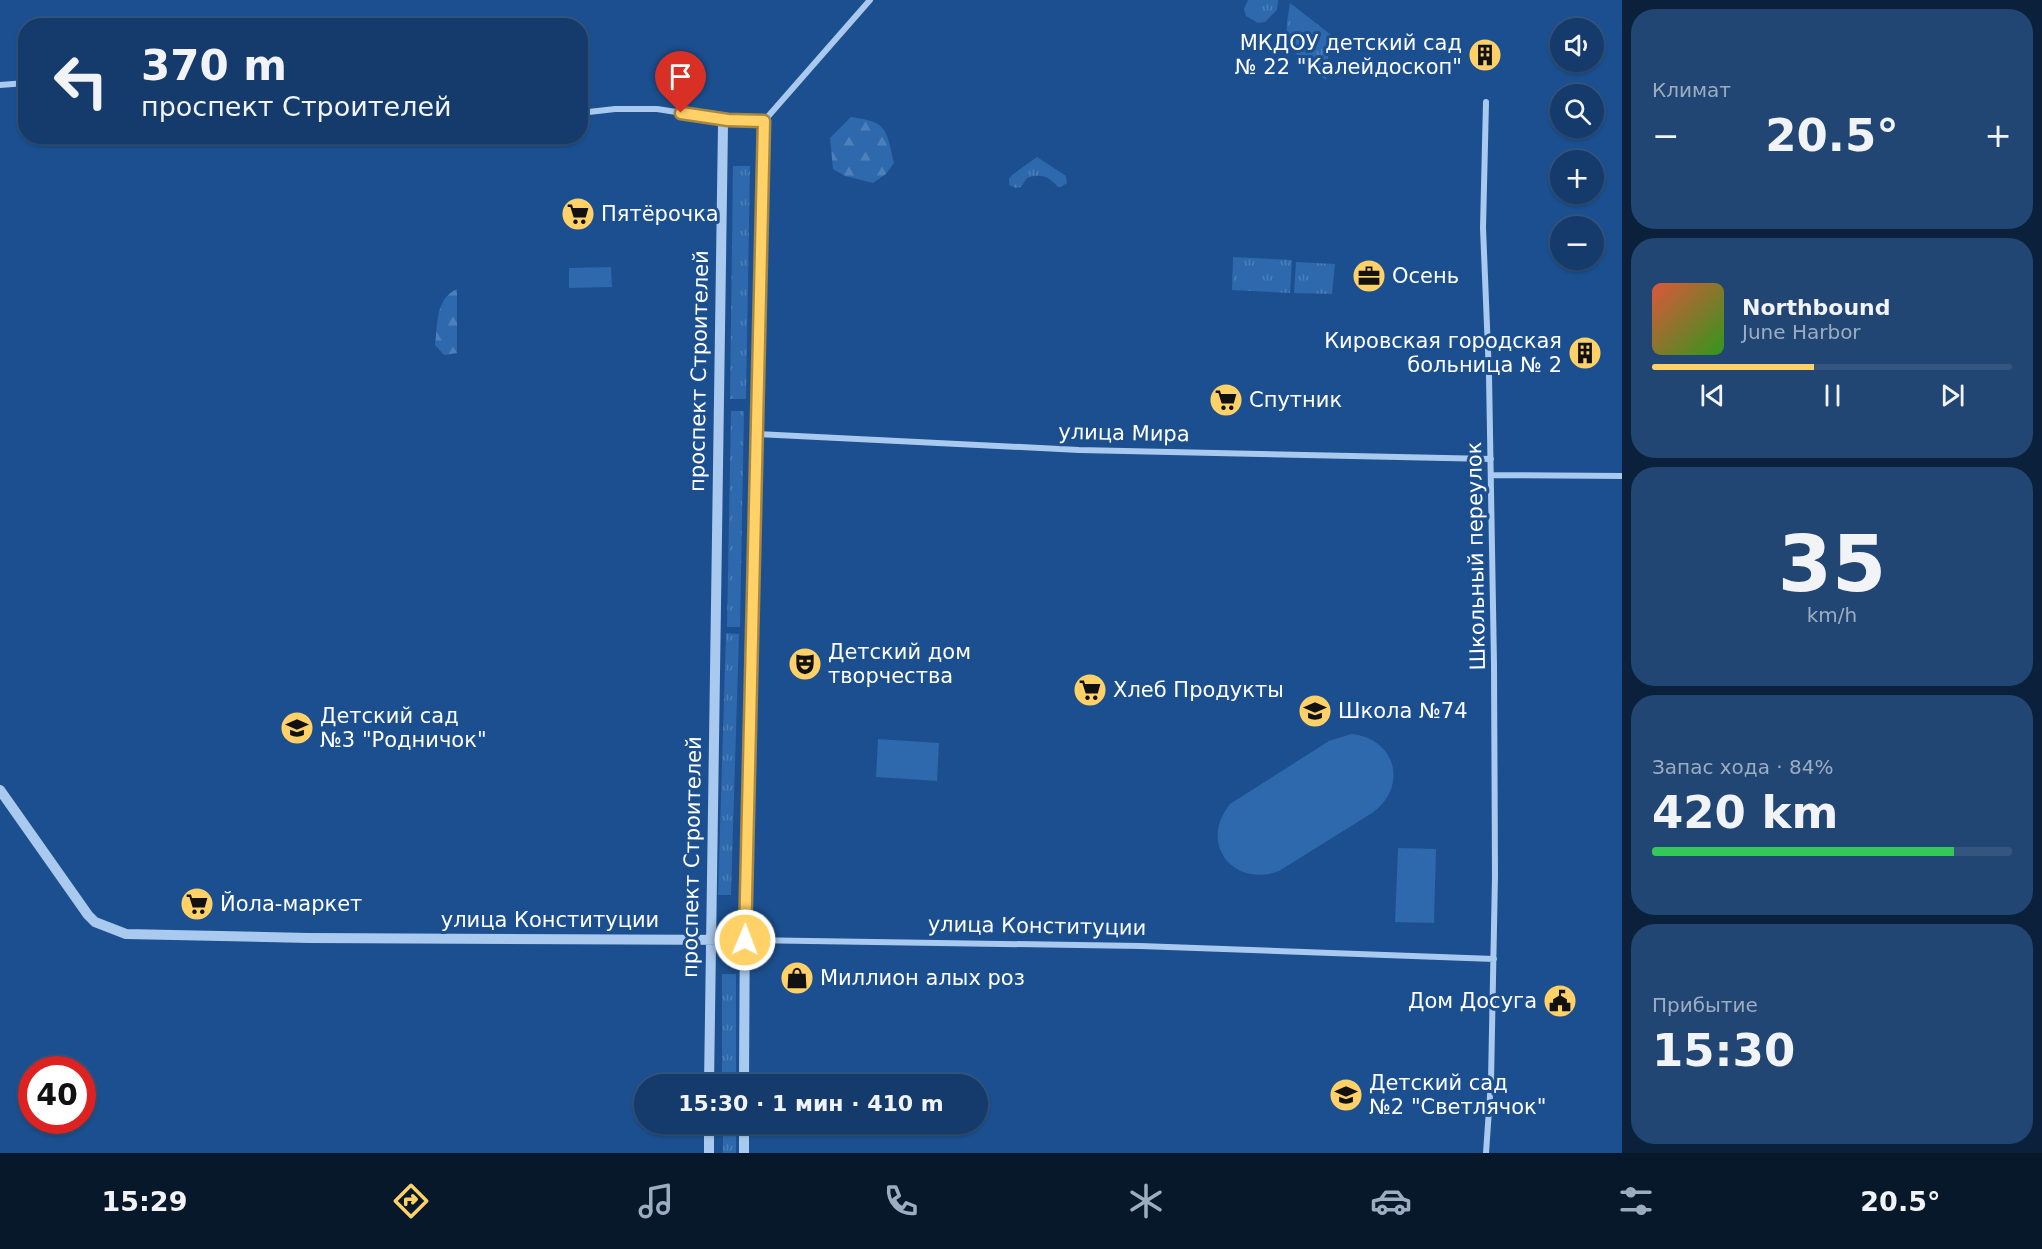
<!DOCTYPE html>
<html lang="ru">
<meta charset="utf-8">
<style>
:root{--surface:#143b6b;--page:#214673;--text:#f1f3f6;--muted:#9dadc1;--line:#33557e;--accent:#ffd166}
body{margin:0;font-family:"DejaVu Sans",sans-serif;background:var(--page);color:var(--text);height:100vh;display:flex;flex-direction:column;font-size:22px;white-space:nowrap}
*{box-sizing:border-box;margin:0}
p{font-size:20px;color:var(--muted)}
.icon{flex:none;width:33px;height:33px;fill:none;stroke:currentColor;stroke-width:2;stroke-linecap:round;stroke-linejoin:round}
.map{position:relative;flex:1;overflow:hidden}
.drawer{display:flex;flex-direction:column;gap:9px;padding:9px;background:#0b203b;width:420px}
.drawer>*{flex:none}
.banner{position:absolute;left:18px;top:18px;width:570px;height:126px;border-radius:24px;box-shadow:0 2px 4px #0004,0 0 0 2px var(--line);background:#143b6b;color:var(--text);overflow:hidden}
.controls{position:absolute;left:1550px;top:18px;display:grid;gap:12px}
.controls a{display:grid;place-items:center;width:54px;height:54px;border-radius:50%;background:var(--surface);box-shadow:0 2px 4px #0004,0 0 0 2px var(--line);font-size:30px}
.speed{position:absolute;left:18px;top:1056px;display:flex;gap:12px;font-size:30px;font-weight:700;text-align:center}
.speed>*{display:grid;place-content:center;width:78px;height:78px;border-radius:50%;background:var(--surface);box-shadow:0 2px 4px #0004,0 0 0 2px var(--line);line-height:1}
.speed .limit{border:9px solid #d22;background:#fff;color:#111}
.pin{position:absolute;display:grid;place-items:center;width:51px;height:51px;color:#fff;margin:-62px -26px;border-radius:50% 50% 50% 0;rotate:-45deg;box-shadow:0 0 6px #0007}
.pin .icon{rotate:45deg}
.me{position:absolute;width:66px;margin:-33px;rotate:1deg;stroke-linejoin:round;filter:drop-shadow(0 0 4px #0008)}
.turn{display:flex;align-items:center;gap:21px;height:126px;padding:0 24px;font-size:27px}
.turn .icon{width:78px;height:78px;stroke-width:2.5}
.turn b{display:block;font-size:42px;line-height:51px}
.big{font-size:45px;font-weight:600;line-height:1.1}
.drawer .card{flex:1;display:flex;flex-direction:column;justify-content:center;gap:9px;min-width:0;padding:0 21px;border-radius:24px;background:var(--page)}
.drawer .dial{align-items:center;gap:0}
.dial b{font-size:78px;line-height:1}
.song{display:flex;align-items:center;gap:18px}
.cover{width:72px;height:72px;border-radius:9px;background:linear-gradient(135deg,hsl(10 70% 55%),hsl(110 70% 35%))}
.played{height:6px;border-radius:3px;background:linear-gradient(90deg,var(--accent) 45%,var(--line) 45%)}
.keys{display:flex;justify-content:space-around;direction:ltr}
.heat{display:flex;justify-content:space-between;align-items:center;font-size:33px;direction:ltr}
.charge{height:9px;border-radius:4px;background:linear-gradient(90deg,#34c759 84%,var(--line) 0)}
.trip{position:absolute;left:634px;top:1074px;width:354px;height:60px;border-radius:30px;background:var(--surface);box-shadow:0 2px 4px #0004,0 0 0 2px var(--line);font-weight:600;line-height:60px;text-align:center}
.tab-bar{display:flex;height:96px;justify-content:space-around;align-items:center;background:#08182b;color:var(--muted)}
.tab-bar .icon{width:42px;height:42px}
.tab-bar .active{color:var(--accent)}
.tab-bar b{font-size:27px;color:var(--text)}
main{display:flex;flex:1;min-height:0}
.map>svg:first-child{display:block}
.grass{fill:url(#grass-tufts)}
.forest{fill:url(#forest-firs)}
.pitch{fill:#2e69ad}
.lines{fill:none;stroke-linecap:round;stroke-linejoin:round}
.minor{stroke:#a9c9ee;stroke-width:6}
.tertiary{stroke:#a9c9ee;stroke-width:10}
.route-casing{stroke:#a68842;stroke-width:15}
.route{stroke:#ffd166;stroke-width:10}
.labels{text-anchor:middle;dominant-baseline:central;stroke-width:6;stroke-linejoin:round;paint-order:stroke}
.poi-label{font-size:21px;fill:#fff;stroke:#1b4f8f;text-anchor:start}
.street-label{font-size:21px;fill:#fff;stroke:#1b4f8f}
</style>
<main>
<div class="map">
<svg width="1622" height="1153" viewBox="0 0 1622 1153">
<defs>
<pattern id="grass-tufts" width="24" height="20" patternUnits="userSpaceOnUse" patternTransform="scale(1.5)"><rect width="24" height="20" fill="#2e69ad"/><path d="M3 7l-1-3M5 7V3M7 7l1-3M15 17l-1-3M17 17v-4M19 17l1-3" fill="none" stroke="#4d80b9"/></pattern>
<pattern id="forest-firs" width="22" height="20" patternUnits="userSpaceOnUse" patternTransform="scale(1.5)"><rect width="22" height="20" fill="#2e69ad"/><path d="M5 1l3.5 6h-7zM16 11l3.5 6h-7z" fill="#4d80b9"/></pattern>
</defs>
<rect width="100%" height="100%" fill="#1b4f8f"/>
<path class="grass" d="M1248,0H1278L1277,10L1265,22L1258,23L1246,16L1244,9Z
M1290,3L1330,34L1326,80L1291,49C1283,35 1288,18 1290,3Z
M1037,157L1066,176L1067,183L1061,187H1058C1049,176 1040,173 1027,178L1021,187L1016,188L1009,185V179L1012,175Z
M733,166H750L746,399H730Z
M1233,257L1292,260L1290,293L1232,290Z
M1296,262L1335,264L1332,294L1294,293Z
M731,411H744L740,627H727Z
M726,633L739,634L731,895H718Z
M722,974H736V1084H722Z
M723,1124H736V1153H723Z"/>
<path class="forest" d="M851,117C888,122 886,129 894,163L886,174L873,183L845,176L833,169L830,138Z
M457,289V353L444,355L435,345C438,324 435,299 457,289Z"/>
<path class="pitch" d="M611,267L612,287L569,288V268Z
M1351,734C1396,738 1409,787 1372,813L1279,871C1233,888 1198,843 1230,804L1329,741Z
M878,739L939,743L937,781L876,777Z
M1398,848L1436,849L1434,923L1395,922Z"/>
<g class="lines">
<path class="minor" d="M0,85L26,83
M1486,102L1483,228L1489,375L1494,664L1495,876L1491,1081L1486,1153
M580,113L615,109H657L728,120
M764,121L870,0
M757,434L1079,450L1491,459
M1491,475L1622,476
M745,940L1140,946L1494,959"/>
<path class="tertiary" d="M0,790L88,915L95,922L126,934L309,938L745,940
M709,1084L723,125L728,120L764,121L745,906L744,1084
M709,1153V1124
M744,1153V1124"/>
</g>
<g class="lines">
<defs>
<path id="route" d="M681,113L728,120L764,121L745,940"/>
</defs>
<use href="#route" class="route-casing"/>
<use href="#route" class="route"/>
</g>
<defs>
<symbol id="building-disc" viewBox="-11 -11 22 22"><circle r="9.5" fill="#ffd166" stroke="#1b4f8f"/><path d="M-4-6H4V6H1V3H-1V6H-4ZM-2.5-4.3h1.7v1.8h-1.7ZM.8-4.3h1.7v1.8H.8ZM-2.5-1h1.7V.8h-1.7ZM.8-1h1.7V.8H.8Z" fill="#111"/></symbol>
<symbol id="supermarket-disc" viewBox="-11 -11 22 22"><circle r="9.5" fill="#ffd166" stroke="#1b4f8f"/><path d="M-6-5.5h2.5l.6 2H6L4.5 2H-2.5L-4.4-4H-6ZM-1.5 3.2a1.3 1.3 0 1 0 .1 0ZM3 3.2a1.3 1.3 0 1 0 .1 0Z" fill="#111"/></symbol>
<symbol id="office-disc" viewBox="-11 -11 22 22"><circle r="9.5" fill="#ffd166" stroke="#1b4f8f"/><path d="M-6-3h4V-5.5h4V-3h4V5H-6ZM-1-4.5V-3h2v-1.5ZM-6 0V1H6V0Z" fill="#111"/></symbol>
<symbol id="theatre-disc" viewBox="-11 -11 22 22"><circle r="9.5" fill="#ffd166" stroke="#1b4f8f"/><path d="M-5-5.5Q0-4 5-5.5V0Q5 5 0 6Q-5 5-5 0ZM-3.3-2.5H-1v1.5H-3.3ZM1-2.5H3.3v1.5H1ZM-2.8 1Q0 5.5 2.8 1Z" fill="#111"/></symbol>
<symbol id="school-disc" viewBox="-11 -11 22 22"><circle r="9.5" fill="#ffd166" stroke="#1b4f8f"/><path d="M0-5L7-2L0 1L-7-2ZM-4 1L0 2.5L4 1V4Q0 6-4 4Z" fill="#111"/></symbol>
<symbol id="shop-disc" viewBox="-11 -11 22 22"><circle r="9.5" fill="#ffd166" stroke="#1b4f8f"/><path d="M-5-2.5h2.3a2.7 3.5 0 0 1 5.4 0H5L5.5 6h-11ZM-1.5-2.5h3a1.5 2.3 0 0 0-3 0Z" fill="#111"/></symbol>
<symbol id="civic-disc" viewBox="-11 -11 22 22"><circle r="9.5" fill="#ffd166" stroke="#1b4f8f"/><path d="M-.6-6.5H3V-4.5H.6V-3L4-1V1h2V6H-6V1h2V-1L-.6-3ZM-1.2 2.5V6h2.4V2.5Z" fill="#111"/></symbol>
</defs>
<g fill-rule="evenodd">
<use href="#building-disc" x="1466" y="36" width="38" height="38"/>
<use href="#supermarket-disc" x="559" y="195" width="38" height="38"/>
<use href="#office-disc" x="1350" y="257" width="38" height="38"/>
<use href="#building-disc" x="1566" y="334" width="38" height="38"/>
<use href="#supermarket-disc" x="1207" y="381" width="38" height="38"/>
<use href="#theatre-disc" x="786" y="645" width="38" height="38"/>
<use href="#supermarket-disc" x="1071" y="671" width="38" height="38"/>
<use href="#school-disc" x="1296" y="692" width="38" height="38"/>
<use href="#school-disc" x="278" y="709" width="38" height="38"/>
<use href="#supermarket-disc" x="178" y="885" width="38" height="38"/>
<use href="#shop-disc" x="778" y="959" width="38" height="38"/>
<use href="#civic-disc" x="1541" y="982" width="38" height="38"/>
<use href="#school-disc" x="1327" y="1076" width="38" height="38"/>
</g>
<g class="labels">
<g class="poi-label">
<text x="1462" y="43" text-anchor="end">МКДОУ детский сад<tspan x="1462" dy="24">№ 22 "Калейдоскоп"</tspan></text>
<text x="601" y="214">Пятёрочка</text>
<text x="1392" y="276">Осень</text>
<text x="1562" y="341" text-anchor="end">Кировская городская<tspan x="1562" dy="24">больница № 2</tspan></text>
<text x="1249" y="400">Спутник</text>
<text x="828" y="652">Детский дом<tspan x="828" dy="24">творчества</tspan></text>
<text x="1113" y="690">Хлеб Продукты</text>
<text x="1338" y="711">Школа №74</text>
<text x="320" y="716">Детский сад<tspan x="320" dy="24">№3 "Родничок"</tspan></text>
<text x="220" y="904">Йола-маркет</text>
<text x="820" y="978">Миллион алых роз</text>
<text x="1537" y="1001" text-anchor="end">Дом Досуга</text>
<text x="1369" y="1083">Детский сад<tspan x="1369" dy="24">№2 "Светлячок"</tspan></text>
</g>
<g class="street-label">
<text transform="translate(699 371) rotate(-89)">проспект Строителей</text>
<text transform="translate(1124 433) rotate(1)">улица Мира</text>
<text transform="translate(1476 556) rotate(-91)">Школьный переулок</text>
<text transform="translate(692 857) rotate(-89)">проспект Строителей</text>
<text x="550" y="920">улица Конституции</text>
<text transform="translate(1037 926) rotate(1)">улица Конституции</text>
</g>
</g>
</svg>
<div class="controls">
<a><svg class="icon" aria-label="sound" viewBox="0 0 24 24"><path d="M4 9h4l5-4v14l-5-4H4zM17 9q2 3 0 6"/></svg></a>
<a><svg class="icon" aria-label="search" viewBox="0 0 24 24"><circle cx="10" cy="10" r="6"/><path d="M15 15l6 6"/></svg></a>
<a>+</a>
<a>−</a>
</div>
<div class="speed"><div class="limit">40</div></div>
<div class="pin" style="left:681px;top:113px;background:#d93025"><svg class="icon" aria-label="arrive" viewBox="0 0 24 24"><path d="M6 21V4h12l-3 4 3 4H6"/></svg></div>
<svg class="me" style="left:745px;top:940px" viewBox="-20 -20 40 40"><circle r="17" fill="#ffd166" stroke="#fff" stroke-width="3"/><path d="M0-11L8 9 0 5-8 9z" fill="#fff"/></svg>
<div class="trip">15:30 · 1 мин · 410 m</div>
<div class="banner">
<div class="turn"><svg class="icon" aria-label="left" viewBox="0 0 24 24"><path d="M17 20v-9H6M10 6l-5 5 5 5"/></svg><div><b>370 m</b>проспект Строителей</div></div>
</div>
</div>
<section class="drawer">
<div class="card"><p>Климат</p>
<div class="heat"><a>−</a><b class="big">20.5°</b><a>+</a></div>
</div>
<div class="card">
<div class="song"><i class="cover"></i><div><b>Northbound</b><p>June Harbor</p></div></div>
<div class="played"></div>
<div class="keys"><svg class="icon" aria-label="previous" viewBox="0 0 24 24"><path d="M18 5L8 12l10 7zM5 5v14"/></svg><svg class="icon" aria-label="pause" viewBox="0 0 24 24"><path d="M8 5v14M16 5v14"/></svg><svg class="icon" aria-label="next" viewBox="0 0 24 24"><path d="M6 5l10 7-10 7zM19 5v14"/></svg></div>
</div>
<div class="card dial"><b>35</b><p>km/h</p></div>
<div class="card"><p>Запас хода · 84%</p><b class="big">420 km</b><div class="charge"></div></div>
<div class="card"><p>Прибытие</p><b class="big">15:30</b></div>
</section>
</main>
<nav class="tab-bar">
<b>15:29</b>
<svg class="icon active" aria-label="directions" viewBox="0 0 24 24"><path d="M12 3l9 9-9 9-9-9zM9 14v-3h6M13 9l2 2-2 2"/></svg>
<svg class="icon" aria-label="music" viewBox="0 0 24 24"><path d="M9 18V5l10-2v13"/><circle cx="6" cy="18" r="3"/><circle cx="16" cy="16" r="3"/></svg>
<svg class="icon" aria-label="phone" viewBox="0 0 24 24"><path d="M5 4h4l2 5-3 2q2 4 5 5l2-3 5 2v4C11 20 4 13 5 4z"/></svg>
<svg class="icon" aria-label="climate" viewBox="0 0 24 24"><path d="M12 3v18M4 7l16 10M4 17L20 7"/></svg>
<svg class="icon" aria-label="car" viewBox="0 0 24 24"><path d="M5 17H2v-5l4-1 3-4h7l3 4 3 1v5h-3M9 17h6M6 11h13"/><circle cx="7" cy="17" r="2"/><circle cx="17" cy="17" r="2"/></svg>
<svg class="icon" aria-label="filters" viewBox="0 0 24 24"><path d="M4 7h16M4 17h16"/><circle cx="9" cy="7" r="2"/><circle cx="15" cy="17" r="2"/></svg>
<b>20.5°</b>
</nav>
